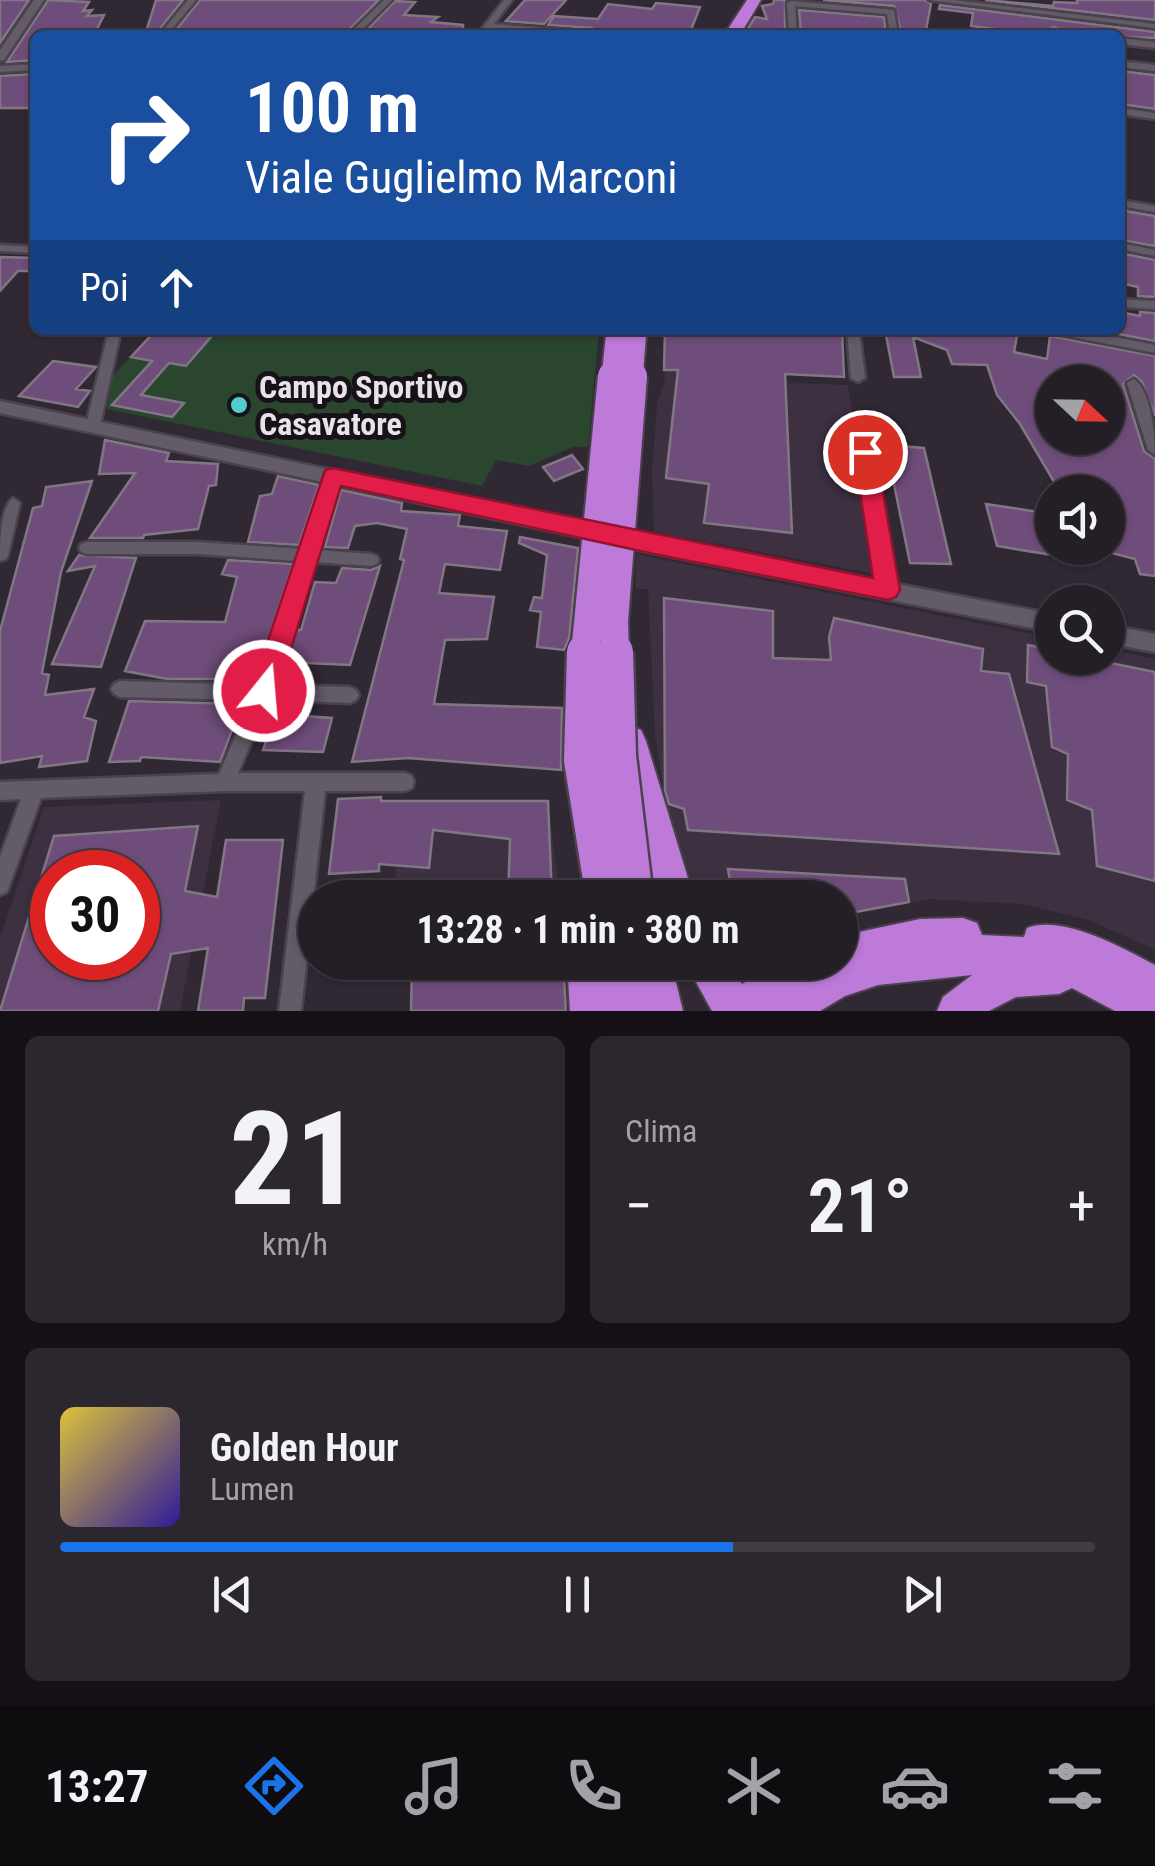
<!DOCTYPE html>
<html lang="it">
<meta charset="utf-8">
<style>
:root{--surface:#241e26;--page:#2c272e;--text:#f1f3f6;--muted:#a3a2a7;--line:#413c43;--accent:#1a73e8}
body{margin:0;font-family:"Roboto Condensed",sans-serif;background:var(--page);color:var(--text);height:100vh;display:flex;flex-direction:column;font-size:38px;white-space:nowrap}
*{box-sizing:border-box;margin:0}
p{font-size:32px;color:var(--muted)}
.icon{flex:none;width:55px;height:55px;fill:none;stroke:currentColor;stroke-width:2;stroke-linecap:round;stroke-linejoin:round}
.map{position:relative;height:1011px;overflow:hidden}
.panel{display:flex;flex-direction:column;gap:25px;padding:25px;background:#141015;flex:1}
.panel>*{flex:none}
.guide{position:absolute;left:30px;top:30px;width:1095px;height:305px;border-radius:15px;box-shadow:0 2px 8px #0004,0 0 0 2px var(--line);background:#1a4fa0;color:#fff;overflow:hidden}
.needle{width:65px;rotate:112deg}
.controls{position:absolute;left:1035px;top:365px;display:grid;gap:20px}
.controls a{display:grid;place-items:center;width:90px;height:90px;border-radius:50%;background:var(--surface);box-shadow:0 2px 8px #0004,0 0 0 2px var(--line);font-size:50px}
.speed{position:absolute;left:30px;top:850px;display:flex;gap:20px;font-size:50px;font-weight:700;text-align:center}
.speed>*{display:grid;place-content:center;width:130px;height:130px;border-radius:50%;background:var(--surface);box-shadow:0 2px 8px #0004,0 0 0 2px var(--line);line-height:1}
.speed .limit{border:15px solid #d22;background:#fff;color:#111}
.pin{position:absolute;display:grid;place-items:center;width:85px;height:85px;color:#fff;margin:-42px;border:5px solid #fff;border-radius:50%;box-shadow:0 2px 10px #0007}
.me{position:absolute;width:110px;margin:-55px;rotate:17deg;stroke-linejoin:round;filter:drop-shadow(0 0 8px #0008)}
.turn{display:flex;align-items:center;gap:35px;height:210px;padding:0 50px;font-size:45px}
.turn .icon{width:130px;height:130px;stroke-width:2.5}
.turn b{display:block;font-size:70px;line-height:85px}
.then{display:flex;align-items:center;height:95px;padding:0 50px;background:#0003;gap:20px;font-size:38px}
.big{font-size:75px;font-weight:700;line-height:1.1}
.panel .tile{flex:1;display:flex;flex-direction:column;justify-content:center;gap:15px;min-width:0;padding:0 35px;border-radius:15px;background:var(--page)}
.panel .dial{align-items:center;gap:0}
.dial b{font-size:130px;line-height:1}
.song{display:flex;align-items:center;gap:30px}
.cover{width:120px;height:120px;border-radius:15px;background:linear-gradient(135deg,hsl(50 70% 55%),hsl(250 70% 35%))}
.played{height:10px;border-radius:5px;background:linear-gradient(90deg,var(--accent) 65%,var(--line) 65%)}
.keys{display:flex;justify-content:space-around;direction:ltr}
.heat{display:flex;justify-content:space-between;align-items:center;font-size:55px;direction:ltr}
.panel .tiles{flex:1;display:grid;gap:25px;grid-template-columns:1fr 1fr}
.tile:last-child{grid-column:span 2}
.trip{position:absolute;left:298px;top:880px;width:560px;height:100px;border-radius:50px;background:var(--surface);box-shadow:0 2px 8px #0004,0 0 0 2px var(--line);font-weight:700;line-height:100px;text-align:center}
.dock{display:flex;height:160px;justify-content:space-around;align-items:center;background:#0e0c0f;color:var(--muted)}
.dock .icon{width:70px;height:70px}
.dock .selected{color:var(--accent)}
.dock b{font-size:45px;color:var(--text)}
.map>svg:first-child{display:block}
.built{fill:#3c3041;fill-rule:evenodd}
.green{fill:#2a462f}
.building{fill:#6f4d7b;stroke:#817784;stroke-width:2.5;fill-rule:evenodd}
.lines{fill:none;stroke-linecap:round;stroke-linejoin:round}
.street-casing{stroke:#4a434d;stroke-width:5}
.secondary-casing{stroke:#4a434d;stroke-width:5}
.highway-casing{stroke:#4a434d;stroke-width:4}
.street{fill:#645b68;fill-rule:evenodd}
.secondary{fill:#645b68;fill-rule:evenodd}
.highway{fill:#bd7ad9;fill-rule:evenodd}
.highway-bridge-far2-casing{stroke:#4a434d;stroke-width:25;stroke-linecap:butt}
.highway-bridge-far1-casing{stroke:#4a434d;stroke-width:32;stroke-linecap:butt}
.highway-bridge-casing{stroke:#4a434d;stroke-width:41;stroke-linecap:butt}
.highway-bridge-far2{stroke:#bd7ad9;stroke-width:21}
.highway-bridge-far1{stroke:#bd7ad9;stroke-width:28}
.highway-bridge{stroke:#bd7ad9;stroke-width:36}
.route{fill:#e11d48;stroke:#92132f;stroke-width:2.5}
.poi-dot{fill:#53cdcb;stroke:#161218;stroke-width:4}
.labels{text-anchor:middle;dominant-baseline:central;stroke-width:10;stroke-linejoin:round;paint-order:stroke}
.poi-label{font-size:32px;font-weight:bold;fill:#e8e3ea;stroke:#161218;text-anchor:start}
</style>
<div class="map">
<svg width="1155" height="1011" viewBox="0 0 1155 1011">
<rect width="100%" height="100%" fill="#302833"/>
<path class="built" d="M665,330H783L788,383L848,385L876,574L654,532L652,472L657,404L665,379Z
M636,554L1052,638V658H1108V649L1155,659V950L1089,920L1022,904L929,899L840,915V898L698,897L666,811L655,734L648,589H636Z
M221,800L180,1011H0V938L44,807ZM52,872H138V958H52Z
M397,801H548L560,897L395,898Z"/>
<path class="green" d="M156,330H599L588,447H573L529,466L496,460L482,486L107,409L113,375Z"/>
<path class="building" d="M0,0H29L0,43Z
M48,0L89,2L83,11L92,10L87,16L104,15L94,35L35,33V60L7,62Z
M156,0H183L155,35H145Z
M200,0H379L344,35H172Z
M525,0H566L544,24L506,21Z
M774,0H785V35H744L755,17L767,19L762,6L773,4Z
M823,0H925L931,4L925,35H902L894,6Z
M985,0L1053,6L1054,2L1077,3V0H1155V20Z
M395,1L415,2L404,15L438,17L431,22L463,25V35H362Z
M656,3L700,7L689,35H600L592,28L548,25L554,16L598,19L608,4L652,9Z
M940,5L1155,32V38L1075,35L1053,27L1045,35H1011V31L971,26L973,13L939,9Z
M799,10L884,17L886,35H801Z
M1120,71L1155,75V109L1120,104Z
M35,74V103L27,108H0V76Z
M1120,210L1155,216V246L1120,240Z
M1120,253L1155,260V297L1138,296V287L1120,283Z
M0,257L35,258V266L31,271H18L0,291Z
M1120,312L1140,316V312L1155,313V341L1097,330H1120Z
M156,330H217L186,366L169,363L141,395L184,403L172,417L112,405L152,361L131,357Z
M665,330H842L844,377L785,374L792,533L704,523L709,484L666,478L678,370H664Z
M885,330H1018L1014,352L1047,359L1050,336L1155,356V416L1142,382L1134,375L1123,384L1144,451L1155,459V576L1140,574L1135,559L1108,552V492H1060L1020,424L997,395L987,365L952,364L947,350L913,337L921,377H894ZM1052,373L1108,382V438H1052Z
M53,361L96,367L76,389L90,391L78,407L19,396Z
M105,440L169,453L166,461L218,464L216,485L209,486L198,529L144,535L143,538H90L135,473L99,474Z
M886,445L924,448L951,564L910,563Z
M572,455L583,469L554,481L543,467Z
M278,476L319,485L299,545L248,542L260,496L272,494Z
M92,481L61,572L42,673L49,675L45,695L94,689L84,717L96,721L87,761L39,767L42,756L0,763V631L33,508L42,506L46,487Z
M341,490L402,503L401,511L460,515L458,526L507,531L500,570L445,564L439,593L494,597L487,639L445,640L434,704L562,708L561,770L408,758L352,762L404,560L400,559L407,529L377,523L355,526L348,548L325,547Z
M986,504L1052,514V555L997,546Z
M520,537L578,548L569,638L564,650L537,647L541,612L530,610L534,597L542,598L547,555L519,543Z
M79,555L136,558L101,667L52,664L95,566L68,571Z
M228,560L293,564L255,679H167L125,671L145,621L225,622L237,577L222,574Z
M380,566L350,665L286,662L296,630H301L315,582L336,583L342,568L371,570Z
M664,598L773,611V658L831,660L829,637L834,618L983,649L981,671L1009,674L1059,854L688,830L684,809L669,804L665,790Z
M1028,645L1052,650V658H1086L1155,672V881L1097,866L1092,810L1067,800L1068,754L1052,747L1046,686L1027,682Z
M129,701L242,704L220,762L141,757L140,761L109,762Z
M275,714L332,718L323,752L263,750Z
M381,797V801H548L552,898H508L510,839L433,830L429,868L379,864V871L329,874L338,799Z
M198,826L185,891L217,897L226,840H283L265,998H244L243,1011H198L208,948L171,954L158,1011H0L54,836ZM52,872H138V958H52Z
M728,869L905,879L909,902L840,915V898H733Z
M412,962H563L566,1011H411Z"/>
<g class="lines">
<defs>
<path id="street" d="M188,0H196L167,35H159Z
M384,0H392L357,35H348Z
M504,0H512L494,24L592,32L596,35H563L490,29L485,35H477Z
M929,0H953L1155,24V28Z
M791,1L894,10L898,35H890L887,14L795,6L797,35H789L787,3Z
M1052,31L1071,35H1049L1048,33Z
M1120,38L1155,42V48L1120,44Z
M1120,61L1155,65V71L1120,67Z
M35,64V70L0,72V66Z
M1120,108L1155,113V119L1120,114Z
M1120,200L1155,206V212L1120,206Z
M1120,243L1155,250V256L1120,249Z
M0,245L35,247V253L0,251Z
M1120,299L1155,301V309L1120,307Z
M109,330H121L100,425L93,430L86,425Z
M847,330H859L865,378L858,382L851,378Z
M1051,330H1077L1155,345V353L1057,334Z
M1134,379C1151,390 1155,435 1155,455L1148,450L1127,383Z
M865,447L872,452L896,590L894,595H882L880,590L858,452Z
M333,471L340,476L317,550L371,554L377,556L379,560L377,564L371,566L313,562L275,685L350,687L356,690L359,695L356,700L350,703L269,700L238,773H405L412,776L414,782L412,788L405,791H325L301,1011H279L305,791H225L41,798L7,892L0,895V857L21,799L0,800V782L219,774L251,700L120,697L114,694L111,689L114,684L120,681L257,685L298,561L197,554H87L81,552L79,548L81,544L87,542H197L302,549L326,476Z
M13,498L20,503L8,555L6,559L0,561C0,542 0,509 13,498Z"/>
<path id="secondary" d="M34,0H44L4,60L0,61V50Z
M0,401L659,538L1052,614V632L659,554L0,413Z
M1108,625L1155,634V652L1108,643Z"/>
<path id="highway" d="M747,0H761L740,35H724Z
M629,726L641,730L646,741L694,898H656L612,741L617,730Z
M963,918L977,923L982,935L1024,937L1027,928C1062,914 1123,948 1155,965V1011H1115L1072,988L1059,994L1016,997L989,1011H937L943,997L972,975L878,985L845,996L820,1011H712L685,962H728L742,984L781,962H840V936L920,919Z
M567,962H671L683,1011H570Z"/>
</defs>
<use href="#street" class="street-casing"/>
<use href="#secondary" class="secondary-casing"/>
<use href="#highway" class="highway-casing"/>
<use href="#street" class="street"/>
<use href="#secondary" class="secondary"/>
<use href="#highway" class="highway"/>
<defs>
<path id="highway-bridge-far2" d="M612,378L617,330
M632,378L636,330"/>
<path id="highway-bridge-far1" d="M585,654L612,376
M615,654L614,621L633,376"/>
<path id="highway-bridge" d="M585,652L582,760L604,898
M615,652L618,756L635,898"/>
</defs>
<use href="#highway-bridge-far2" class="highway-bridge-far2-casing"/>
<use href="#highway-bridge-far1" class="highway-bridge-far1-casing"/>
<use href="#highway-bridge" class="highway-bridge-casing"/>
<use href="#highway-bridge-far2" class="highway-bridge-far2"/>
<use href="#highway-bridge-far1" class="highway-bridge-far1"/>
<use href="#highway-bridge" class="highway-bridge"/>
</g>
<path class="route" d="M865,444L876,452L900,590L896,597L888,600L659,555L341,486L278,691L274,699L264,702L255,699L251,691L325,470L333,468L873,578L854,452Z"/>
<circle class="poi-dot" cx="239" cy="405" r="10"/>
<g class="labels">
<g class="poi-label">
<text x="259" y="387">Campo Sportivo<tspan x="259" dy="37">Casavatore</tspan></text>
</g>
</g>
</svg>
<div class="controls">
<a><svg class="needle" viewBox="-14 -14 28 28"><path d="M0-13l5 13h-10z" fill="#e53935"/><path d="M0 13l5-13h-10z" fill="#a3a2a7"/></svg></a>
<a><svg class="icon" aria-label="sound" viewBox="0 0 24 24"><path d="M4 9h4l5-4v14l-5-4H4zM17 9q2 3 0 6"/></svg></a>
<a><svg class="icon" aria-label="search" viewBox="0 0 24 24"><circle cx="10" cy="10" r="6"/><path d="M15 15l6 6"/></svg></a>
</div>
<div class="speed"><div class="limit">30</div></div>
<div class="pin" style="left:865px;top:452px;background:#d93025"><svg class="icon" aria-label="arrive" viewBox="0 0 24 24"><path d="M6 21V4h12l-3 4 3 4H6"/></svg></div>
<svg class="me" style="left:264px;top:691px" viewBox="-20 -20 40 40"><circle r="17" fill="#e11d48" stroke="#fff" stroke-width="3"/><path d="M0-11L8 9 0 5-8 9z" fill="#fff"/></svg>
<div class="trip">13:28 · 1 min · 380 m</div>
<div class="guide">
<div class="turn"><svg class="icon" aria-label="right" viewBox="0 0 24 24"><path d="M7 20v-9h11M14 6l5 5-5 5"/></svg><div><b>100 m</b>Viale Guglielmo Marconi</div></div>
<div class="then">Poi<svg class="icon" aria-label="ahead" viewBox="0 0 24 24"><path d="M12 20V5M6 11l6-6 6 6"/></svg></div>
</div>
</div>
<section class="panel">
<div class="tiles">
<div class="tile dial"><b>21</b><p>km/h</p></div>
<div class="tile"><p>Clima</p>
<div class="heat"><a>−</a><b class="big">21°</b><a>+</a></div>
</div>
<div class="tile">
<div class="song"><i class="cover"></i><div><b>Golden Hour</b><p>Lumen</p></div></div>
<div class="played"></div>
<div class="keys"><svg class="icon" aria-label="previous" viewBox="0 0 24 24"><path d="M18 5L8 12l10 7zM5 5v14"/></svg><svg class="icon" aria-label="pause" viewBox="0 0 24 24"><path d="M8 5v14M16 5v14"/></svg><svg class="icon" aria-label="next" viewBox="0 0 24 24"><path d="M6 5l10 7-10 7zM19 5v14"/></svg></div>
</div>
</div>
</section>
<nav class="dock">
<b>13:27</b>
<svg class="icon selected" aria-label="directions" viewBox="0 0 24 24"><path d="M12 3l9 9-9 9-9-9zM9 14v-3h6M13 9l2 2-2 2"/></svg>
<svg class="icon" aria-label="music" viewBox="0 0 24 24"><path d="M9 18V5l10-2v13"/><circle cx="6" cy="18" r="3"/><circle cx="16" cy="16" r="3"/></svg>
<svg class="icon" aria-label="phone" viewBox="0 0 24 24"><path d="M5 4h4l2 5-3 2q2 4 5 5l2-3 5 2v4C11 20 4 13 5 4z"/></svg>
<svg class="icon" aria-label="climate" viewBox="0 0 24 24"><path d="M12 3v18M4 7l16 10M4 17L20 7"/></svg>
<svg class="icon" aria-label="car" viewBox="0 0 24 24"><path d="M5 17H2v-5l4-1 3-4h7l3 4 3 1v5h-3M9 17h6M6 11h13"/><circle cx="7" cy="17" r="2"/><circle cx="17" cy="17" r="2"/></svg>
<svg class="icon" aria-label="filters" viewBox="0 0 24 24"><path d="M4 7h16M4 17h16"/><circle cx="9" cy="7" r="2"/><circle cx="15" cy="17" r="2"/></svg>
</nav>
